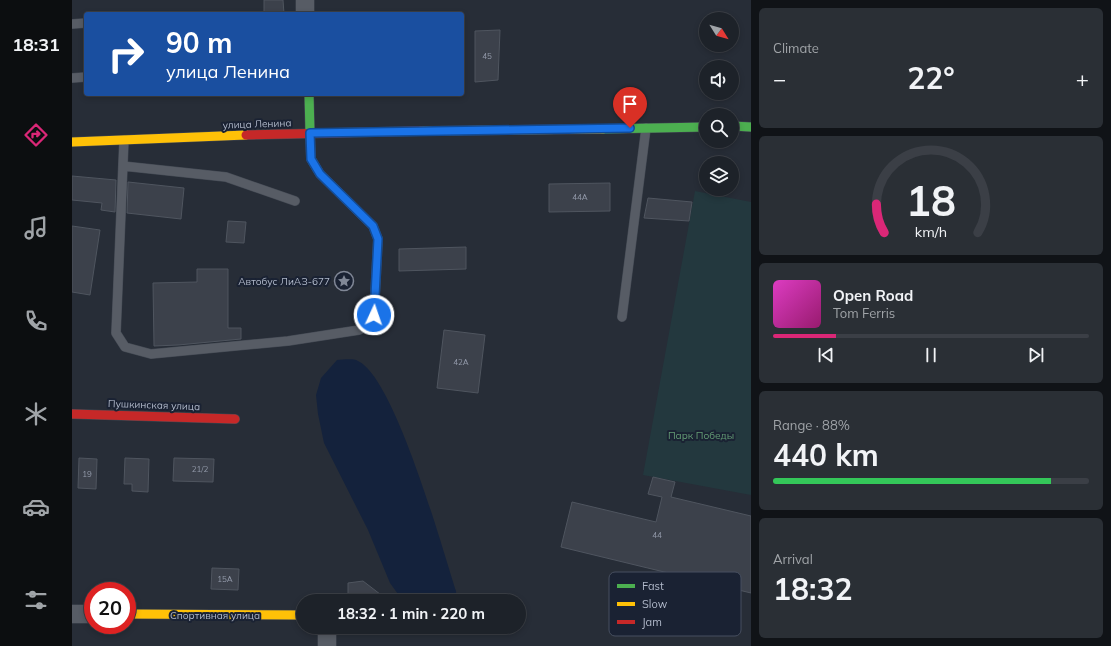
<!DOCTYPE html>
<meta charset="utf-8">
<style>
:root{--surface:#1d2229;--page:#2a2f35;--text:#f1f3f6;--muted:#a0a4a8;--line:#3b3f46;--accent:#db2777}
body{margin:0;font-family:Mulish,sans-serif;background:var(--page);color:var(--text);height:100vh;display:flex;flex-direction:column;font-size:15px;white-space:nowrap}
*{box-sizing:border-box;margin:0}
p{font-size:13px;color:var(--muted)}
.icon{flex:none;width:22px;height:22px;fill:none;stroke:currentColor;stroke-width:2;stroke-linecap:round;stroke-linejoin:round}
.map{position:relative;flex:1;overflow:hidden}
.drawer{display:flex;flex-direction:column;gap:8px;padding:8px;background:#101317;width:360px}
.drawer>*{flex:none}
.guide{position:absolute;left:12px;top:12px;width:380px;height:84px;border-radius:4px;box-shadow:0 2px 6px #0003,0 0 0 1px var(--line);background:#1a4fa0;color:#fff;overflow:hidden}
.needle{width:26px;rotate:127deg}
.buttons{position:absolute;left:627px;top:12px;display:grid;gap:8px}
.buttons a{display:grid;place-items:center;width:40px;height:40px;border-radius:50%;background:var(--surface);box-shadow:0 2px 6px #0003,0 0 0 1px var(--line);font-size:20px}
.speed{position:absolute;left:12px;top:582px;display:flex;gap:8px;font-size:20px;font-weight:700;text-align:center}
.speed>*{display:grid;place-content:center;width:52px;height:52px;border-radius:50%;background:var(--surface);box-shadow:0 2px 6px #0003,0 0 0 1px var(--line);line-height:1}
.speed .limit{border:6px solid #d22;background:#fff;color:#111}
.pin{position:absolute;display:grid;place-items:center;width:34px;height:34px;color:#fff;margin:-41px -17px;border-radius:50% 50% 50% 0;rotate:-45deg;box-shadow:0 0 4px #0007}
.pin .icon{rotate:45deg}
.me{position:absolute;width:44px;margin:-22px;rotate:3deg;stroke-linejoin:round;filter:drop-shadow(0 0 3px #0008)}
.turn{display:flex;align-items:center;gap:14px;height:84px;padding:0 16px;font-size:18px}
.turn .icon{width:52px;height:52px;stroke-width:2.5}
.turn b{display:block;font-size:28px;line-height:34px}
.big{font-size:30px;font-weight:700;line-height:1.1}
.drawer .widget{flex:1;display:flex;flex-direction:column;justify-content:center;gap:6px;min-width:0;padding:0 14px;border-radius:6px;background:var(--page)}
.drawer .dial{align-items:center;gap:0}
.dial svg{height:104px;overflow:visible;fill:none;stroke:var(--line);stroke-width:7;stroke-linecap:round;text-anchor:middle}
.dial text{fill:var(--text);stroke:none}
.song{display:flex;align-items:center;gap:12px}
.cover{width:48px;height:48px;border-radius:6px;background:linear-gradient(135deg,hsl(310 70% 55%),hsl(320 70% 35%))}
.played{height:4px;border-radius:2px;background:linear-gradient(90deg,var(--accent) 20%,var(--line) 20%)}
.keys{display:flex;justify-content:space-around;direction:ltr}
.heat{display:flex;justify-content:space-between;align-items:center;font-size:22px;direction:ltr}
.charge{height:6px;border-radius:3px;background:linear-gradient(90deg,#34c759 88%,var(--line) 0)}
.trip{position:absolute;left:224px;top:594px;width:230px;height:40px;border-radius:20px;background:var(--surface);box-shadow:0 2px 6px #0003,0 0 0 1px var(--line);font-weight:700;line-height:40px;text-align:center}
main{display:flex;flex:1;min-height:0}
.menu{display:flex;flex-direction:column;width:72px;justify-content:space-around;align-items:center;background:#0c0e10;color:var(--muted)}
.menu .icon{width:28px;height:28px}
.menu .on{color:var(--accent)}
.menu b{font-size:18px;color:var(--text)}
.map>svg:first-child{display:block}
.green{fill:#23383e}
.water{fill:#14223c}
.building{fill:#3c414b;stroke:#4f555f}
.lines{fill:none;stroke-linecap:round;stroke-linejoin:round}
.lane-casing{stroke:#444a54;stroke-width:10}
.street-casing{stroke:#444a54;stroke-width:19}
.fast-casing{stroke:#444a54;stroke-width:10}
.slow-casing{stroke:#444a54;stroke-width:10}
.jam-casing{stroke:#444a54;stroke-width:10}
.lane{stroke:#575c65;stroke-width:9}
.street{stroke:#575c65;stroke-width:18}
.fast{stroke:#4caf50;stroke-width:9}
.slow{stroke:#ffc107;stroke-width:9}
.jam{stroke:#c62828;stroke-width:9}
.route-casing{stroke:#114b97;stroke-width:10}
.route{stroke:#1a73e8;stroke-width:7}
.labels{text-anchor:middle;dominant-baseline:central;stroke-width:4;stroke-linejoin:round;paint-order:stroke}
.number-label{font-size:8px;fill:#939aaa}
.street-label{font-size:10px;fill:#b0b8c9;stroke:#1a2233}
.poi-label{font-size:10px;fill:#b0b8c9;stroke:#1a2233;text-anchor:end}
.park-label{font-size:10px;fill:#649d75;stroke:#1a2233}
.key{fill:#1a2233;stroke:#474f60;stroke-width:1}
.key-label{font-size:11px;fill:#b0b8c9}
</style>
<main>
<nav class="menu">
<b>18:31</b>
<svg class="icon on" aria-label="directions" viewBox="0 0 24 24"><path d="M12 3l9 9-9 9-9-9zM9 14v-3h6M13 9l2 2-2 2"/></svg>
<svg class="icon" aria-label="music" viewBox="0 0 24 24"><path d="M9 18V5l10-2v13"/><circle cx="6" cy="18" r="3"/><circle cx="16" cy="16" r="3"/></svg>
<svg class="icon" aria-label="phone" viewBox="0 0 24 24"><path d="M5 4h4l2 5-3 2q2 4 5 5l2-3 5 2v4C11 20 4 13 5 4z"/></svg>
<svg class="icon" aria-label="climate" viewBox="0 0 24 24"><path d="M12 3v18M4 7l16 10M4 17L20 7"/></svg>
<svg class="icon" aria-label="car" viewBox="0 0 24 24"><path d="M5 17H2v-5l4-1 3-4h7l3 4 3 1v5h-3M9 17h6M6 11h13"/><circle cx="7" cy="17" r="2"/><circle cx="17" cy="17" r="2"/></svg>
<svg class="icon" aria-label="filters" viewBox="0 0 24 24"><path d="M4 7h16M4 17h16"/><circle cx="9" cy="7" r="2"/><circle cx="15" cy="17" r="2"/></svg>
</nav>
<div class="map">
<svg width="679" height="646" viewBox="0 0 679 646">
<rect width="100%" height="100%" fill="#272d37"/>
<path class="green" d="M623,191L679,202V495L571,475Z"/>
<path class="water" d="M265,360C270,360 281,358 286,361C323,378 370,548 384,591L385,601H331L318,583L296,530L252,443L246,414L244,395L249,378Z"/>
<path class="building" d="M192,0H211L212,14H192Z
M428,30L426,80L403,82V31Z
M0,176L44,180L43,212L29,210L30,203L0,200Z
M56,182L112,188L109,219L55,213Z
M538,183V211L477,212V184Z
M576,198L620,202L617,221L572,218Z
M156,221L174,222L172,243L154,242Z
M0,226L28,230L18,295L0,292Z
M394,247V269L327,271V249Z
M125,269H156V328H169V339L106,345L82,346L81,283L125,282Z
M372,330L413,335L406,393L365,388Z
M7,458L25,459L24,489L6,488Z
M53,458L77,459L76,492L60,491V484H52Z
M102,458L142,459L141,482L101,481Z
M581,477L603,482L599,497L679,516V593L489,547L500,502L584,522L590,497L576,494Z
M140,568L167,569L166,590L139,589Z
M291,581L317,601H276V583Z"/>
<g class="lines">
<defs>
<path id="lane" d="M0,24L14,23
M0,78L14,77
M52,140L44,333L53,347L79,354L216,341L287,330L297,325L302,315L306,239L301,226L248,174L239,159L238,133
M51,166L154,177L223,201
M550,317L574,128"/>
<path id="street" d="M233,0V14
M0,614H21
M255,646V627"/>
<path id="fast" d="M237,94L238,133
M660,126L679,127
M531,129L634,127"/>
<path id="slow" d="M349,131L531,129
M0,142L174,135
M55,614L231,615"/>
<path id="jam" d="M174,135L349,131
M0,414L163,419"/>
</defs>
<use href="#lane" class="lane-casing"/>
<use href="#street" class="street-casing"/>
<use href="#fast" class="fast-casing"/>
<use href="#slow" class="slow-casing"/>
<use href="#jam" class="jam-casing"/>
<use href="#lane" class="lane"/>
<use href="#street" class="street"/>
<use href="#fast" class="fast"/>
<use href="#slow" class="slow"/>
<use href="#jam" class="jam"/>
</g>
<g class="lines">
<defs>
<path id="route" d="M302,315L306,239L301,226L248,174L239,159L238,133L558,128"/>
</defs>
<use href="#route" class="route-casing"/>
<use href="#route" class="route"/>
</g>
<defs>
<symbol id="sight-ring" viewBox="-11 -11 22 22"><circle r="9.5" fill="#1a2233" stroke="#808796" stroke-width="1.5"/><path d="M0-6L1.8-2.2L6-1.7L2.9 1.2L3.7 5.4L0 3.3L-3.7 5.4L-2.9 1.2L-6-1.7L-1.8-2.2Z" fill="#808796"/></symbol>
</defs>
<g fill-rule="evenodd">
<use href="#sight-ring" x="261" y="270" width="22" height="22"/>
</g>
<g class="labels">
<g class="number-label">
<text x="415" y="56">45</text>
<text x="508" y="197">44А</text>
<text x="389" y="362">42А</text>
<text x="128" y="469">21/2</text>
<text x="15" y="474">19</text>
<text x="585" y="535">44</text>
<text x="153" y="579">15А</text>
</g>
<g class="street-label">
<text transform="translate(185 124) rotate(-2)">улица Ленина</text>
<text transform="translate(82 405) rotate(2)">Пушкинская улица</text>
<text x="143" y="615">Спортивная улица</text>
</g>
<g class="poi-label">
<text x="258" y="281">Автобус ЛиАЗ-677</text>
</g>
<g class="park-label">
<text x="629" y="435">Парк Победы</text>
</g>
</g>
<rect x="537" y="572" width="132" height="64" rx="6" class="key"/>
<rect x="545" y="584" width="18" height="4" fill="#4caf50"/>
<rect x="545" y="602" width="18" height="4" fill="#ffc107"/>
<rect x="545" y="620" width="18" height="4" fill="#c62828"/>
<g class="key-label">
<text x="570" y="590">Fast</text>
<text x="570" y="608">Slow</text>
<text x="570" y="626">Jam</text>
</g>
</svg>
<div class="buttons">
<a><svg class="needle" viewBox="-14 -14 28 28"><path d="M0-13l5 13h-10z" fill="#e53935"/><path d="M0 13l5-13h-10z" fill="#a0a4a8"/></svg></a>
<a><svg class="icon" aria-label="sound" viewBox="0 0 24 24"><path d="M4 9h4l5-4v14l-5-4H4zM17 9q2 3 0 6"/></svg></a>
<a><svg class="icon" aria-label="search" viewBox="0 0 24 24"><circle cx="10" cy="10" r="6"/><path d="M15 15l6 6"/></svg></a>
<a><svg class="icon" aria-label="layers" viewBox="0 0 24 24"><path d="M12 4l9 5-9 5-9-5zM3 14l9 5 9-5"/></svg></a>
</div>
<div class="speed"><div class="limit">20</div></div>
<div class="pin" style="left:558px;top:128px;background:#d93025"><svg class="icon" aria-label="arrive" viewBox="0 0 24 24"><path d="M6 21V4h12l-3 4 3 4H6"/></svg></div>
<svg class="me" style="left:302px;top:315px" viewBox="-20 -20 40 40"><circle r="17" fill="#1a73e8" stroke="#fff" stroke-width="3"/><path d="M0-11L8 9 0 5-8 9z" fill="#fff"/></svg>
<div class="trip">18:32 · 1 min · 220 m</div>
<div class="guide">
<div class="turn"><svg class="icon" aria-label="right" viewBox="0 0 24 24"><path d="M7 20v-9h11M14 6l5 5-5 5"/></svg><div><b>90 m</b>улица Ленина</div></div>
</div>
</div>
<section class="drawer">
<div class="widget"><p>Climate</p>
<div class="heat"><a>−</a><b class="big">22°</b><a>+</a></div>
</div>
<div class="widget dial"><svg viewBox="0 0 100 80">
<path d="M14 69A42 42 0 1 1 86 69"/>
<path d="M14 69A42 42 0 0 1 8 47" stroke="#db2777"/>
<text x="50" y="56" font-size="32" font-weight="700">18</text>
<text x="50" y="72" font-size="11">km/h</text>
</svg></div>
<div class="widget">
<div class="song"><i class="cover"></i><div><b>Open Road</b><p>Tom Ferris</p></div></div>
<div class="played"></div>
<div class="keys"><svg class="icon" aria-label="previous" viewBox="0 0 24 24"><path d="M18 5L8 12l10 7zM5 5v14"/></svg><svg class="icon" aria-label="pause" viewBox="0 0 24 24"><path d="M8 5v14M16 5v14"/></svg><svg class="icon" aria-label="next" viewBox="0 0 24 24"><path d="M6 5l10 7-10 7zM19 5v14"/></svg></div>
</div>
<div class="widget"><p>Range · 88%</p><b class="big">440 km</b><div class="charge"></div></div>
<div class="widget"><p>Arrival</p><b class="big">18:32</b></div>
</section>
</main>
